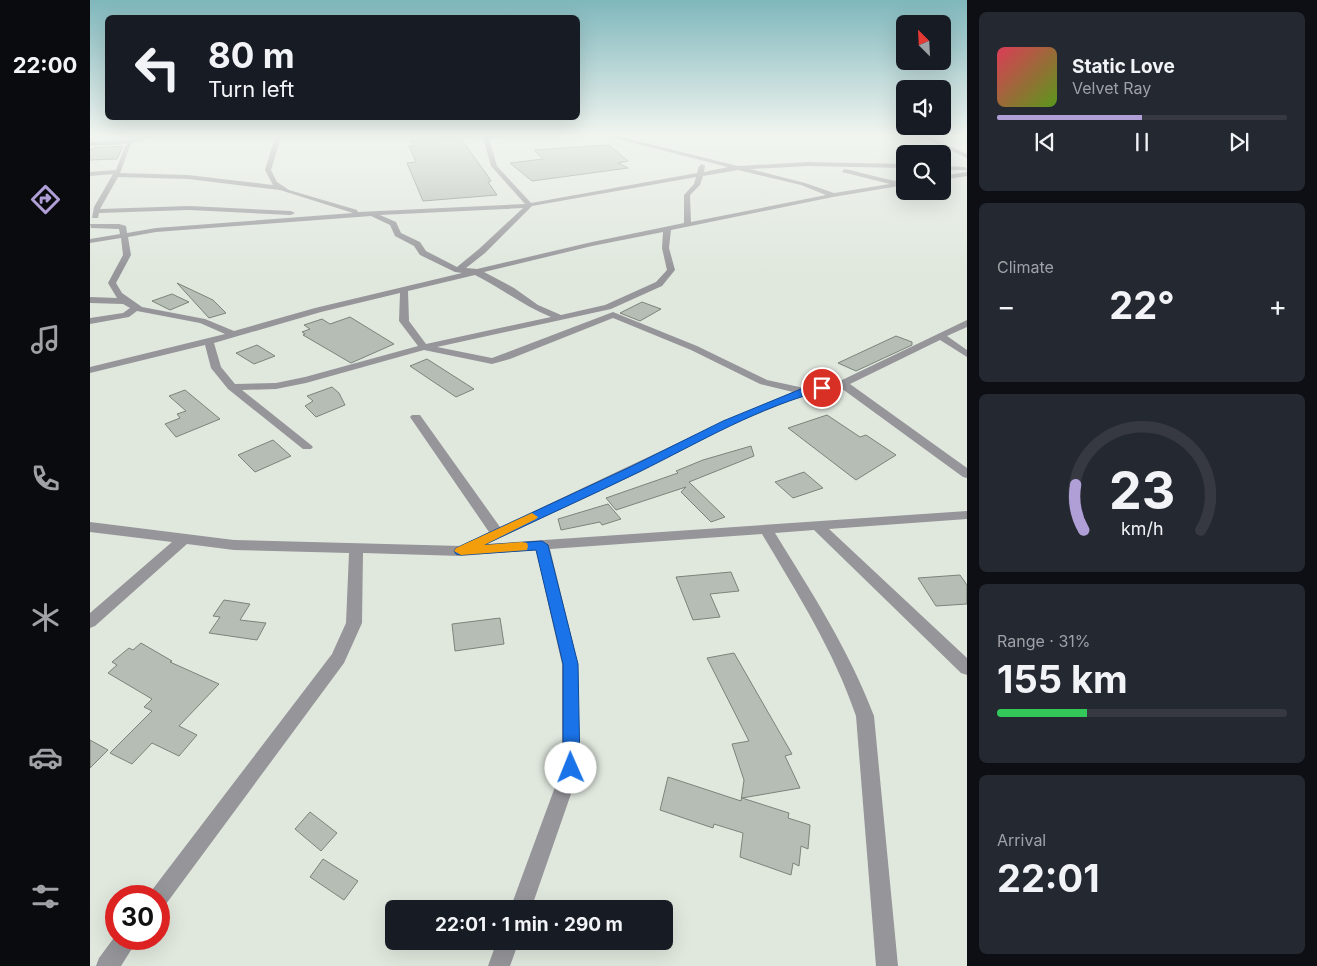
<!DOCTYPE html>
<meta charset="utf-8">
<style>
:root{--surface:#171b24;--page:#242831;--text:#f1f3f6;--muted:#9ea1a6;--line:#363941;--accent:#af9fd6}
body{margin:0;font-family:Inter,sans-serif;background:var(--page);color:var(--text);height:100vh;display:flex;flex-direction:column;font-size:19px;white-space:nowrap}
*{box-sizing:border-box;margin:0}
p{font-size:16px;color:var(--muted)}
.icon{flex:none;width:28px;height:28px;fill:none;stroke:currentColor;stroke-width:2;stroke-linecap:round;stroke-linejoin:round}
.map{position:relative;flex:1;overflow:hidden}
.sheet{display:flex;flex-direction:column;gap:12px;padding:12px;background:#0d0f14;width:350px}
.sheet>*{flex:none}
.banner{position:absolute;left:15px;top:15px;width:475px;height:105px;border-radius:8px;box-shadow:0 5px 20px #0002;background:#171b24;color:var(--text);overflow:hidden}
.needle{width:32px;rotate:336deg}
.tools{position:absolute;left:806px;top:15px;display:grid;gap:10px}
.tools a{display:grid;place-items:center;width:55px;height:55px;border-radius:8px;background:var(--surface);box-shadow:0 5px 20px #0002;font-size:25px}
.speed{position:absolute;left:15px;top:885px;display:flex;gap:10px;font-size:25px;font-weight:700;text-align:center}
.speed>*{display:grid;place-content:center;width:65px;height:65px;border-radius:50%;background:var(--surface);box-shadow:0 5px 20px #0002;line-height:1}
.speed .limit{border:8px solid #d22;background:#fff;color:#111}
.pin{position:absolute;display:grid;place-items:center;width:42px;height:42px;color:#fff;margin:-21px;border:2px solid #fff;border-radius:50%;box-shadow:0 1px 5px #0007}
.me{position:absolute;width:55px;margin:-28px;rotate:359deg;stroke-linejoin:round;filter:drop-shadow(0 0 4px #0008)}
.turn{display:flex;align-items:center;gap:18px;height:105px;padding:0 20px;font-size:22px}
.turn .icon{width:65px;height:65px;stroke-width:2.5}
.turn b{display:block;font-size:35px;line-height:42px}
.big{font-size:38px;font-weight:700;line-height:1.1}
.sheet .card{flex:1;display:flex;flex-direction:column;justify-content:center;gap:8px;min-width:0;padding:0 18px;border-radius:8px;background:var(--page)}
.sheet .dial{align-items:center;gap:0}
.dial svg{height:130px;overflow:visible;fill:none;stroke:var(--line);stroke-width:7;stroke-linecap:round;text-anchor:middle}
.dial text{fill:var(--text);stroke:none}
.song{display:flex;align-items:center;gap:15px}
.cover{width:60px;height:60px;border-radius:8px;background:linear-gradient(135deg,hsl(350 70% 55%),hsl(90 70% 35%))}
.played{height:5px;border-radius:2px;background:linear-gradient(90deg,var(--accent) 50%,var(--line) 50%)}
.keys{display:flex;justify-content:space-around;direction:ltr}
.heat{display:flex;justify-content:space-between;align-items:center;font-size:28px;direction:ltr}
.charge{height:8px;border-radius:4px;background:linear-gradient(90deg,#34c759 31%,var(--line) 0)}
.trip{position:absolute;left:295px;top:900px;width:288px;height:50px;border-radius:8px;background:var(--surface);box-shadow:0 5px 20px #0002;font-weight:700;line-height:50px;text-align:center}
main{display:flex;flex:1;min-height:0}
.tab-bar{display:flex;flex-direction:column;width:90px;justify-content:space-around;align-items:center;background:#090b0e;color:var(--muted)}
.tab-bar .icon{width:35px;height:35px}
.tab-bar .selected{color:var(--accent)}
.tab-bar b{font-size:22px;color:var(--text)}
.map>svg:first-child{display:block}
.building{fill:#b5bdb4;stroke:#7c837b}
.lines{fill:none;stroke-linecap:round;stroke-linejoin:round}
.minor{fill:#96959a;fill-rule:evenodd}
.route{fill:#1a73e8;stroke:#114b97}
.slow{fill:#f59e0b}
</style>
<main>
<nav class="tab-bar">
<b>22:00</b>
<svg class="icon selected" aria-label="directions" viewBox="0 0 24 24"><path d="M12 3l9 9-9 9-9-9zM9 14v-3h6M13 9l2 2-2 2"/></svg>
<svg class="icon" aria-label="music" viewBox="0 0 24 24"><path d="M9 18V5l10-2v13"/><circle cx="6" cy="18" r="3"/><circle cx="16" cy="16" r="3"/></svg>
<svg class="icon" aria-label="phone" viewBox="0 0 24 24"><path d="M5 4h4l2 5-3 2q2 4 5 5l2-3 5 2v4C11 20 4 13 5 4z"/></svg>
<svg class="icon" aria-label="climate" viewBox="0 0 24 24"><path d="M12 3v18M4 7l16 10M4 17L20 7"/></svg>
<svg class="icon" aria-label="car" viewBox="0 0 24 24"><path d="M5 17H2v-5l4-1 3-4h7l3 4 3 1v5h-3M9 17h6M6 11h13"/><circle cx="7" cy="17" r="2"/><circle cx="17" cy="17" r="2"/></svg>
<svg class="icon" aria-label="filters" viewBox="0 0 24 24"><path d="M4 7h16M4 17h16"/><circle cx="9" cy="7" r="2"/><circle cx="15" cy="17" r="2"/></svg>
</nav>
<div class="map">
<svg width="877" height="966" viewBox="0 0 877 966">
<rect width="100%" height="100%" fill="#e0e8de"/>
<path class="building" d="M369,136L395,172L401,181L398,182L407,195L333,201L317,163L326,162L319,146H324L321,140Z
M519,145L538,161L528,163L538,168L442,181L420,163L453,159L444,150Z
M33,146L27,159L0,160V150L4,148Z
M87,283L123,300L136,313L119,318Z
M82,294L99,302L80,310L62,301Z
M552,302L571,309L550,321L530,313Z
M260,317L304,344L261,363L213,335L215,334L212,332L220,329L214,325L232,319L240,324Z
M806,336L822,342V345L766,371L748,363Z
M167,345L185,356L164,364L146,353Z
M337,359L384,389L366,397L320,366Z
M242,387L249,393L255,405L226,417L215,406L223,401L217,396Z
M95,390L130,419L86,437L75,424L90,418L87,414L96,411L79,396Z
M737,415L770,437L776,435L806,455L766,480L698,428Z
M183,440L201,456L165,472L148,455Z
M661,446L664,456L599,482L635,517L621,522L591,492L596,487L526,510L516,498L588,473L586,471L613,460Z
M714,472L733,488L703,498L685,482Z
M518,504L531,519L512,525L510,522L471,530L468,519Z
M641,572L649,591L620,594L630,617L603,620L586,577Z
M870,575L877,585V604L846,606L828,578Z
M134,600L160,604L150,620L176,623L167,640L119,633L130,617L123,616Z
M410,618L414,644L365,651L362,624Z
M51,643L82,661L80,662L129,684L89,726L107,735L89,756L62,743L42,764L20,753L62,711L54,707L62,699L18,673L27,665L22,662L39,648L43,650Z
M644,653L702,754L695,756L710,788L652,798L699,813L698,818L720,825L718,849L711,846L709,866L703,863L701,875L650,857L653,833L624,824L623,828L570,810L578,777L651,801L654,780L642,744L659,741L617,658Z
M0,740L18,750L0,768Z
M220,812L247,833L231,851L205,829Z
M233,859L268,881L254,900L220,877Z"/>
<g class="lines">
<path class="minor" d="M64,134H75L41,143L30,173L98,175L183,185L175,170L186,134H192L181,170L187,182L199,190L267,210L268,212L435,204L401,166L393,138L399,134H424L399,139L407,166L441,203L607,173L609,166L612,164L615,166L614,172L638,167L508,134H519L648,166L718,162L815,164V168L718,166L660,169L715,183L744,193L800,184L752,172L754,169C769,171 803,183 815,181V185L743,197L581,230L579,248L585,270L572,286L521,309L347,347L402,358L523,312L607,346L677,380L714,388L750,381L877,320V327L857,336L877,350V357L850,340L760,384L877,468V478L873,477L751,388L717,394L641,425L548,473L397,544L877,511V519L739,529L877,658V675L871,673L724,530L685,533C722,593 759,650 784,716L808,966H786L766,716C744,651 707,593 672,534L460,549L488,664L490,768L441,909H420L472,768V664L446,550L371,556L273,553L272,623L254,663L76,904L69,907V896H59L62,890L242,654L256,623L259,553L144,550L97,544L5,626L0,628V613L82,542L0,532V522L144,540L371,546L399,532L320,417L322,415H330L410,527C508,482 604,433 703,392L670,384L601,350L523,318L420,359L402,364L334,350L216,383L186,389L152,390L221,445L223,447L221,449H213L138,389L121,368L115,345L0,373V367L135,334L110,323L47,311L39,317L0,324V318L33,313L40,308L33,304L0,303V297L27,298L18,283L33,255L31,238L0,243V239L30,234L29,229L1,228L0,224H29L36,226L37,233L66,228L263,213L190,190L98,179L28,177L10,209L99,206L201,211L205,213L201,215L99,210L9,213L8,218H2L4,207L23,174L0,176V172L26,170L36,144L0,146V142L39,140ZM648,170L711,185L736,195L601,222L600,195L610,185L613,176ZM606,177L604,184L594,195V223L502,242L387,269L376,268L395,253L442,206ZM433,208L389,249L367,267L336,251L330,242L311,233L306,222L290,215ZM281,216L300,225L305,236L324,246L330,255L365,272L372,273L225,308L144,331L115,319L52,307L32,293L26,283L41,255L38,237L66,232ZM573,232L572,248L577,270L566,282L515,305L471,315L448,305L424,288L394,272L502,246ZM385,275C411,288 434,306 461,317L336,344L319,321L318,291ZM310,293L309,321L328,346L215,377L186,383L145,384L131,367L124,343L231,312Z
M825,134H833L877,154V158Z
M852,166L875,167L877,170H852Z
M877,172V176L852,180V176Z
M26,935V939H48L31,966H6L9,958Z
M407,941H429L420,966H398Z"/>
</g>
<linearGradient id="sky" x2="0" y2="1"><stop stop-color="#7fb7bc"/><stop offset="0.5" stop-color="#f1f5f0"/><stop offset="1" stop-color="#f1f5f0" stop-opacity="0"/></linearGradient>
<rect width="877" height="270" fill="url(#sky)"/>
<path class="route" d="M732,385L736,386V390C670,406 610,442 549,472C498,497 446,520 394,545L452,541L458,545L488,664L490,768L487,773L481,775L475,773L473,768V664L446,550L371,555L366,554L364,551L366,548L540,467L633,421L711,389Z"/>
<path class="slow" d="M442,513L448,517L446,519L394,545L432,542L437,543L438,546L437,550L371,555L364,551L366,548Z"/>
</svg>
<div class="tools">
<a><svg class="needle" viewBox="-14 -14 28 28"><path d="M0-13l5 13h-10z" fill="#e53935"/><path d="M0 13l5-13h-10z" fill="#9ea1a6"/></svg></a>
<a><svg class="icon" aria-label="sound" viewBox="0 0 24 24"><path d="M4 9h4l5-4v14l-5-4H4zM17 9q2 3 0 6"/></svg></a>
<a><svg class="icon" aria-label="search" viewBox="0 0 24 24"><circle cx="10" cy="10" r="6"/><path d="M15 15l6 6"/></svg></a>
</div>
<div class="speed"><div class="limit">30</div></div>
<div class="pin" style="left:732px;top:388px;background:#d93025"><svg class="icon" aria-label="arrive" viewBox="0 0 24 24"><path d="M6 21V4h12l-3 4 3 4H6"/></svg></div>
<svg class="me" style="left:481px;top:768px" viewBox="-20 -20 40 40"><circle r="19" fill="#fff"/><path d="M0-13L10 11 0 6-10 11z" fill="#1a73e8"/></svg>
<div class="trip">22:01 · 1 min · 290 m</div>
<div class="banner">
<div class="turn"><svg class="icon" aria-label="left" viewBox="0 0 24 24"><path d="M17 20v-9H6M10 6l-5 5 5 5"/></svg><div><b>80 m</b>Turn left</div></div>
</div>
</div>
<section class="sheet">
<div class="card">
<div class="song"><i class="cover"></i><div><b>Static Love</b><p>Velvet Ray</p></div></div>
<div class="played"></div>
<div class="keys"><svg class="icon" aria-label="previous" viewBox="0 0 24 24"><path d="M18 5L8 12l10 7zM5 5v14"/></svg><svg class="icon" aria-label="pause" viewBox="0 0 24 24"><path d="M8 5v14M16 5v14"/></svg><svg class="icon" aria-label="next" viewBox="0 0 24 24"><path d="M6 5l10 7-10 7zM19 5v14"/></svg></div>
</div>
<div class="card"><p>Climate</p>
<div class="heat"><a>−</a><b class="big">22°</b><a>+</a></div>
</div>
<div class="card dial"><svg viewBox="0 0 100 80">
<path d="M14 69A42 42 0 1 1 86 69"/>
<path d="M14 69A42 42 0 0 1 9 41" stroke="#af9fd6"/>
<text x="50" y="56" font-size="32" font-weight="700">23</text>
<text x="50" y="72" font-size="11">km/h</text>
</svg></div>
<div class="card"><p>Range · 31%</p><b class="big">155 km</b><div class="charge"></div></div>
<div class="card"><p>Arrival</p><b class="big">22:01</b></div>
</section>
</main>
